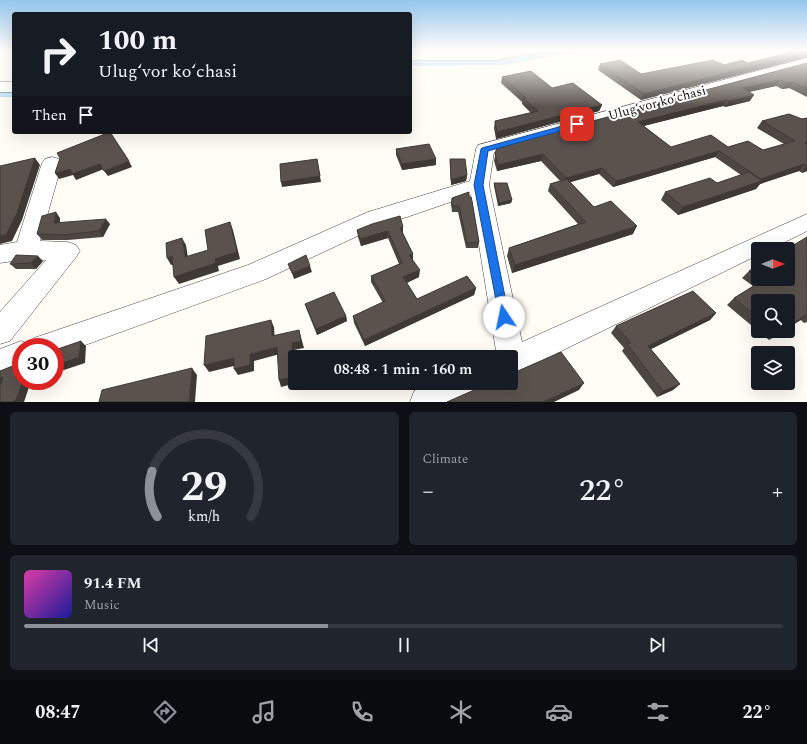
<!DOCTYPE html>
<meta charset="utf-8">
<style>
:root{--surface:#171b24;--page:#20242c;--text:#f1f3f6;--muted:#9ea1a6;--line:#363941;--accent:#8c9099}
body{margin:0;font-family:Spectral,serif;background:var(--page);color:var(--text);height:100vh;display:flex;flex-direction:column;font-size:15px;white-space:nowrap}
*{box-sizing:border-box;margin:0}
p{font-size:13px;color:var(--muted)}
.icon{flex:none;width:22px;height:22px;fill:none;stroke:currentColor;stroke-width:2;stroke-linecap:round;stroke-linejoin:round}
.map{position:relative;height:402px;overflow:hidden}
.sheet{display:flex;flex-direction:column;gap:10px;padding:10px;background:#0d0f14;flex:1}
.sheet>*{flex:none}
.hud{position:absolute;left:12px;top:12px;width:400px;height:122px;border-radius:4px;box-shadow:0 4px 16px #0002;background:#171b24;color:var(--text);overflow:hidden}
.needle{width:26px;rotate:90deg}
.controls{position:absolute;left:751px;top:242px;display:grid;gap:8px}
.controls a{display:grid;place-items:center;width:44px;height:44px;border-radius:4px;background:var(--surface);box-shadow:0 4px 16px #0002;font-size:20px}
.speed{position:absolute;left:12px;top:338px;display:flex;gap:8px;font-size:20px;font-weight:700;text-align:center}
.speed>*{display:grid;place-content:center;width:52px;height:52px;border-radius:50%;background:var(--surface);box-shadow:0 4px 16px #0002;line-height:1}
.speed .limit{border:6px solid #d22;background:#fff;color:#111}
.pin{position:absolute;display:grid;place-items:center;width:34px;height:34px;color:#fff;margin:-17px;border-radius:8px;box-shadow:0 2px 6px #0006}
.me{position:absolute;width:44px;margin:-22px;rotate:349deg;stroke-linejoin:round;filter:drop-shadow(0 0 3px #0008)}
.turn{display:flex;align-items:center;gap:14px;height:84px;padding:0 20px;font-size:18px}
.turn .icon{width:52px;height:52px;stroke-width:2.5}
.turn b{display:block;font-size:28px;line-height:34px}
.then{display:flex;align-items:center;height:38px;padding:0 20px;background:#0003;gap:8px;font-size:15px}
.big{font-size:30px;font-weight:600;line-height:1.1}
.sheet .tile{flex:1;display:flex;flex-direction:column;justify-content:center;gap:6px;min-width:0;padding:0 14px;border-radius:6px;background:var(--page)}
.sheet .dial{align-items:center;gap:0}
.dial svg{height:104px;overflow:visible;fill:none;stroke:var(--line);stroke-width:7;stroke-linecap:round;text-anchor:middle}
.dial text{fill:var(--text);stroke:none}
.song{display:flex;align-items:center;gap:12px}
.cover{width:48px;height:48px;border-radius:6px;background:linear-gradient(135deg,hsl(320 70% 55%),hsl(240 70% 35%))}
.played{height:4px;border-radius:2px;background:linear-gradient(90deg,var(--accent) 40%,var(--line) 40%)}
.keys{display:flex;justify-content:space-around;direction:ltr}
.heat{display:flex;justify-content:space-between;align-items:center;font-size:22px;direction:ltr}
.sheet .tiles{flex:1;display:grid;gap:10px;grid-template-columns:1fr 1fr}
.tile:last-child{grid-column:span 2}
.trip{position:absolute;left:288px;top:350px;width:230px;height:40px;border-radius:4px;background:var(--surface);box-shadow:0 4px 16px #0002;font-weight:600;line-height:40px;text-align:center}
.dock{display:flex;height:64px;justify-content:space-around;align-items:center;background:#090b0e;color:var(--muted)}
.dock .icon{width:28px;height:28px}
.dock .current{color:var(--accent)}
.dock b{font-size:18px;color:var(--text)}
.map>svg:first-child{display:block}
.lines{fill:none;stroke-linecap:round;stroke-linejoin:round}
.canal{fill:#b9e0f7;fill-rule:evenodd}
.minor-casing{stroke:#444;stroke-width:1}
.minor{fill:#fff;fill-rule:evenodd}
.wall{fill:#4d4742}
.shaded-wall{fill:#3f3936}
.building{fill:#5a524d;stroke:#3f3936}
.route{fill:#1a73e8;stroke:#114b97}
.labels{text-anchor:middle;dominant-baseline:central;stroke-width:4;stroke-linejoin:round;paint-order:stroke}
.street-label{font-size:13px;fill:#111;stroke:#fff}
</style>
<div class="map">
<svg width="807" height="402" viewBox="0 0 807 402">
<rect width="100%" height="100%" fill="#fffdf5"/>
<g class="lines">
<path class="canal" d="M551,50H575L570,53L503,65L410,66V60L503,59Z
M0,89H14V97H0Z"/>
<defs>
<path id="minor" d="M506,50H535L533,53L498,60H410V52H498Z
M807,58V66L494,152L489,185L522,342L807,214V231L771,249H758V255L512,375L511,357H497L471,195L407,217L383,224L266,279L55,356V347H21V369L0,377V349L21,341L31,345L34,338L248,265L368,212L470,181L476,149L478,145Z
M0,82H14V92H0Z
M52,157L59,159L62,163L40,241L68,242L76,245L80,251L76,257L10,341L0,344V312L46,260L26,259L0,263V245L17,242L42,163L45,159Z
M432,383H480L476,394L458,402H410L414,391Z"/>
</defs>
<use href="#minor" class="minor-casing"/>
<use href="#minor" class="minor"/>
</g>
<path class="wall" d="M785,50H807V57L641,100L598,70L600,64L641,74L724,65L748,63L789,53Z
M807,63V97L789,88L782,89L776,86L749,92L750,101L725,107L723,106L644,126L671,147H728L763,150L784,144L757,128L762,121L802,119L807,118V171L802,173L799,171L760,184L756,189L678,215L661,200L665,192L717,183L741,175L715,157L613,187L599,174L570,182L594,207L633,234L512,273L507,256L509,248L578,224L548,191L550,184L560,181L541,161L497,171L494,161L497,147L656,106L657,103Z
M502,77L552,88L602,105L599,111L496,139L494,128L495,121L531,113L522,104V102L501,83Z
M53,132H78L54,133Z
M396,149L436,159V165L402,170L396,155Z
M450,159L467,175L466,181L451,185L450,165Z
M494,183L512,200L511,203L498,206L494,186Z
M469,197L479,242L478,248H466L458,212H452L451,203L452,198Z
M60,218V223L110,224L103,237L68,240H42L37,234Z
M403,227V233L413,254V260L419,277L407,283L417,299L476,288L474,295L365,346L354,323L353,316L383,303L371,282V276L399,264L388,238L361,246L358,237L357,230Z
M807,237V322L804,323L801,320L758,301V331L727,305L734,298L753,286L742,278L749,271L758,265V279H788Z
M43,261L36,269H16L10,264Z
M305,304L346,316L347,321L317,335L307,310Z
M716,313L710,320L651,349L680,384L673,390L657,397L622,351L624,348L611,333L616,326Z
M758,331H784L769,340Z"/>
<path class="shaded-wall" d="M807,52V57L641,100L644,94Z
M780,80L776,86L739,94L743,88Z
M793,82L789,88L782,89L787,83Z
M754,95L750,101L725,107L729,101Z
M726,100L723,106L635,128L638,122Z
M602,105L599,111L496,139L497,132Z
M719,151L715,157L613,187L616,181Z
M543,154L541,161L497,171L498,165Z
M35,158L40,165L22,220L12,241L0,244V236Z
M317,159L321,182L282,187L281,182Z
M436,159V165L402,170V164Z
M129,161L132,167L108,176L104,171Z
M100,164L104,169L76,180L73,175L59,179L55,173L70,169Z
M804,164L799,171L760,184L756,189L678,215L683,207L758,182L761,179Z
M807,166V171L802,173Z
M602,168L599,174L564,184L566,178Z
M467,175L466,181L451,185V180Z
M512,200L511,203L498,206L499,203Z
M56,212L60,218L59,229L54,223Z
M106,219L110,224L103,237L99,231Z
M230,222L233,230L240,259L218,266L219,271L179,284L174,277L215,259Z
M637,226L633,234L512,273L515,265Z
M403,227V234L400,228Z
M388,231V238L361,246L360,239Z
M182,238L186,245L189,264L185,257Z
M413,254V261L409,255Z
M38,256L43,261L36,269L31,263Z
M172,256L176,264L171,265L167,258Z
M310,266L312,272L294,279L292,273Z
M420,270L419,277L403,284V277Z
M476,288L474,295L365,346L364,340Z
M716,313L710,320L643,353L648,346Z
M807,314L801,320L788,328V327Z
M346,316L347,321L317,335L316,329Z
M271,320L274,327L275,343L272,336Z
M299,330L304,348L294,350L295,362V383H297L281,387L279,380L292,343Z
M781,331H784L769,340Z
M81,341L86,346L85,363L55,373V366Z
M277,347L280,354L254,361V371L238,375L234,369L250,354Z
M234,358L238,365L209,372L204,365Z
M192,368L197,375L195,402H189Z
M3,377L10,382L0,385V378Z
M23,381H31L24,402H12Z
M584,383L579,390L554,402H543Z
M680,384L673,390L657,397L663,391Z"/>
<path class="building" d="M795,50H807V52L644,94L600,64L620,60L641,74L713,60L724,65L742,60L748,63L796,51Z
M807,63V89L793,82L787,83L780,80L743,88L754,95L729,101L726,100L638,122L671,147L711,135L728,147L748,141L763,150L795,141L762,121L789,114L802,119L807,118V142L805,143L807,144V166L804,164L761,179L719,151L616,181L602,168L566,178L543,154L498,165L495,154L497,147L615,115L659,105L657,103Z
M531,71L552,88L573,83L602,105L497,132L495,121L538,111L523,98H526L502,77Z
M110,132L129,161L104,171L100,164L72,174L70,169L55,173L60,158L57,153Z
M429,144L436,159L402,164L396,149Z
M35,158L17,213L6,235L0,236V166Z
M317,159L320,176L281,182L280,164Z
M450,159H465L467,175L451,180Z
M749,172L762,181L683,207L665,192L710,178L717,183Z
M567,179L594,207L611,201L637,226L515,265L509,248L586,222L550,184Z
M494,183H507L512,200L499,203Z
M469,192V197H471L472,201L479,242L467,243L459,206H452V198Z
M56,212L54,223L106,219L99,231L63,235L37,234L42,216Z
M400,216L403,227L400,228L413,254L409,255L420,270L403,277L417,299L467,276L476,288L364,340L353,316L385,301L371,276L402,263L388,231L360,239L357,230L372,224Z
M230,222L237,252L215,259L216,263L174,277L172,256L167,258L166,243L182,238L185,257L208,250L205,230Z
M807,237V314L788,327V301H758V318L734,298L762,281L759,279H788V249H787Z
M16,255L38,256L31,263L10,264Z
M306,255L310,266L292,273L288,264Z
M758,265V278L749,271Z
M693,291L716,313L648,346L680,384L663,391L627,344L631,343L616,326Z
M334,292L346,316L316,329L305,304Z
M271,320L272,336L299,330L301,341L292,343L294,377L279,380L277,347L250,354V365L234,369V358L204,365L206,336Z
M774,331H781L777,334Z
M81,341L79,357L55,366V350Z
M561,352L584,383L543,402H447L490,383H511V374Z
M21,356V381H23L16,400L12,402H0V386L3,377L0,378V371L15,365L16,357Z
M192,368L189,402H99L102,390Z"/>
<linearGradient id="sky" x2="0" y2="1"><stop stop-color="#95c6ee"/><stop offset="0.47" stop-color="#fffefa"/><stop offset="1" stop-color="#fffefa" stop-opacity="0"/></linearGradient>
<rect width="807" height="107" fill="url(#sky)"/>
<path class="route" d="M577,122L580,124L579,126L488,151L483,185L509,317L508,321L504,322L500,321L474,185L481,149L482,148Z"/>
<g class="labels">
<g class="street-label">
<text transform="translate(657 103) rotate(-15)">Ulugʻvor koʻchasi</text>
</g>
</g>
</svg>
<div class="controls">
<a><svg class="needle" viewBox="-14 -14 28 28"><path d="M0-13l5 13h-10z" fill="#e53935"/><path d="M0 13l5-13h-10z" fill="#9ea1a6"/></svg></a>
<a><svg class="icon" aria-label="search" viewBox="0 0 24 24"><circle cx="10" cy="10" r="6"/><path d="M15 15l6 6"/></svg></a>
<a><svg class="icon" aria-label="layers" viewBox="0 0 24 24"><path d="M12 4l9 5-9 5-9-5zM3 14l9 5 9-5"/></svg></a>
</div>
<div class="speed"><div class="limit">30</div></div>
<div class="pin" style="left:577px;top:124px;background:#d93025"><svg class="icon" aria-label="arrive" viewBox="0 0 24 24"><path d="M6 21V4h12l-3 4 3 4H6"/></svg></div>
<svg class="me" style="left:504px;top:317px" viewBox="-20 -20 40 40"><circle r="19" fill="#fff"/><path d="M0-13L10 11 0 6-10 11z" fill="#1a73e8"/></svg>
<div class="trip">08:48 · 1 min · 160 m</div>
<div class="hud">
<div class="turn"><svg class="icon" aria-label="right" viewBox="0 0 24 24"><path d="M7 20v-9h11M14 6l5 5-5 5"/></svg><div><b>100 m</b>Ulugʻvor koʻchasi</div></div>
<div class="then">Then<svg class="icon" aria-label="arrive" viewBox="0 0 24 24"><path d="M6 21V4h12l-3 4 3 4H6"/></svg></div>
</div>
</div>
<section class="sheet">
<div class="tiles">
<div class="tile dial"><svg viewBox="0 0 100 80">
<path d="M14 69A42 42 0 1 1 86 69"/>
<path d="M14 69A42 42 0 0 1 10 34" stroke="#8c9099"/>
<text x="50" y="56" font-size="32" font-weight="700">29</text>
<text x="50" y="72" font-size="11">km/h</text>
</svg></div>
<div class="tile"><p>Climate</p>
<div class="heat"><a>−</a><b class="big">22°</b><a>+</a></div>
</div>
<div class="tile">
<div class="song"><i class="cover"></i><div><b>91.4 FM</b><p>Music</p></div></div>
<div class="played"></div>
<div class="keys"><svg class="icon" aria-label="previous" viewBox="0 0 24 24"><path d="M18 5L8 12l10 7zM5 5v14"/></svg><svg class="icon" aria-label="pause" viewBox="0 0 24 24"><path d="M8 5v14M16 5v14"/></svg><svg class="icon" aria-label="next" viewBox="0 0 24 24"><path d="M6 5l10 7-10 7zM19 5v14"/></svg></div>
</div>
</div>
</section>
<nav class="dock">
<b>08:47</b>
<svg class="icon current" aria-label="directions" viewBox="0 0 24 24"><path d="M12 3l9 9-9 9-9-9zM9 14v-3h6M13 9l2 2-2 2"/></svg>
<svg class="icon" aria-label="music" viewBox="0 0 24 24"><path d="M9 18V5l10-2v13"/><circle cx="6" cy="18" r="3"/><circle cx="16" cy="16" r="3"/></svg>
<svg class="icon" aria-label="phone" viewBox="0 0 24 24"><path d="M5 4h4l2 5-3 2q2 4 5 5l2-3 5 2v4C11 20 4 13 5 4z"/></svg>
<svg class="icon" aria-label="climate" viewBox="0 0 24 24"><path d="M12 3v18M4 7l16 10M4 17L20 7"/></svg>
<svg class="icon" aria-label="car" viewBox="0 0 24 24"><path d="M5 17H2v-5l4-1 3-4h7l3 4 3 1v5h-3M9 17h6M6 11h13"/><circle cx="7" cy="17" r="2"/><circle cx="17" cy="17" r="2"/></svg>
<svg class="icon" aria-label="filters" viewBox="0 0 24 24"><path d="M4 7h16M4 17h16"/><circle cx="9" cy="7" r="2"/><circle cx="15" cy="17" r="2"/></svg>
<b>22°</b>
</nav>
